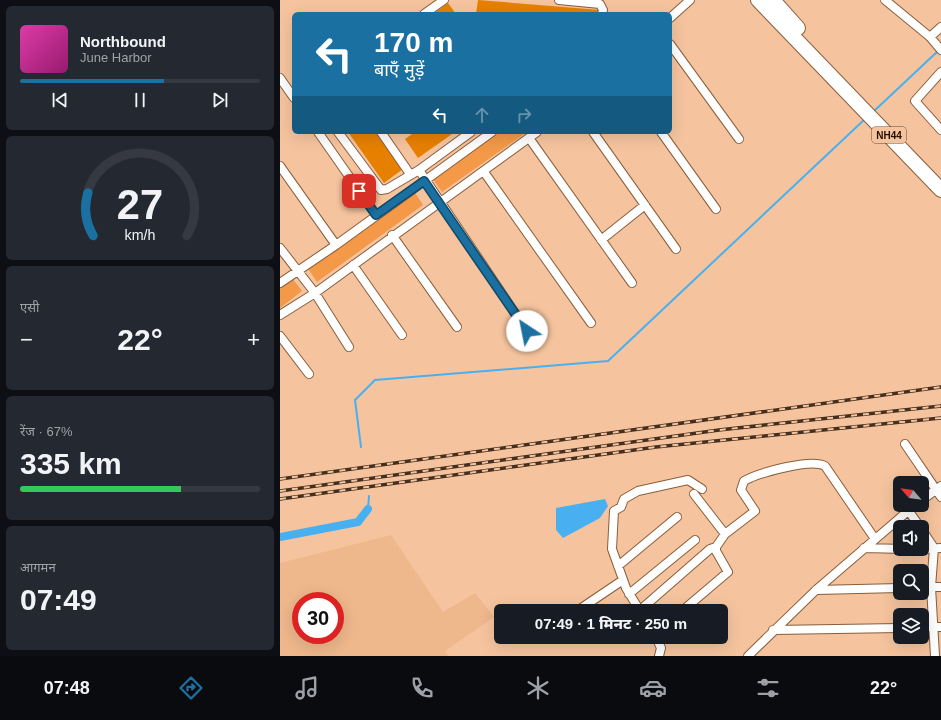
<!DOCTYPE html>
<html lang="hi">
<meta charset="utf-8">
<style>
:root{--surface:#171b24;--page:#242831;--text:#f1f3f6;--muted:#9ea1a6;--line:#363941;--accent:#1a70a0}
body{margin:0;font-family:Arial,"Noto Sans Devanagari",sans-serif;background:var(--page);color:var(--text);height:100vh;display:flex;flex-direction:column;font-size:15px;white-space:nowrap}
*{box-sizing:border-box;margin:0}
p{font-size:13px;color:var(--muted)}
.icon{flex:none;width:22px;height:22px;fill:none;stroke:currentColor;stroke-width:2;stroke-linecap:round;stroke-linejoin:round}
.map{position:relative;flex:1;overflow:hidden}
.drawer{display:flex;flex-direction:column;gap:6px;padding:6px;background:#0d0f14;width:280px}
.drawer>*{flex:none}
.guide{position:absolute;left:12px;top:12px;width:380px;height:122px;border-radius:6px;box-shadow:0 4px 16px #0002;background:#1a70a0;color:#fff;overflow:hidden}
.needle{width:26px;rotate:298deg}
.fabs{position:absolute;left:613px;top:476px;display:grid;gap:8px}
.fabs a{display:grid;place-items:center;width:36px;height:36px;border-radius:6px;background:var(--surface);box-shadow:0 4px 16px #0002;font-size:20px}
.speed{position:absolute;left:12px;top:592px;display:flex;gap:8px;font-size:20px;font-weight:700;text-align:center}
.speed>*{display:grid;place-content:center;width:52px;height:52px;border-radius:50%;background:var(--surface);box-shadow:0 4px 16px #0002;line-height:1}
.speed .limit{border:6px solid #d22;background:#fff;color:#111}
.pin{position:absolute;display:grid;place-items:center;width:34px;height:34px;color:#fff;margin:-17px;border-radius:8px;box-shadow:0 2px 6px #0006}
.me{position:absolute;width:44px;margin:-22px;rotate:326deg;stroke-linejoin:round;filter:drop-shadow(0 0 3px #0008)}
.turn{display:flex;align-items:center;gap:14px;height:84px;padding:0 16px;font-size:18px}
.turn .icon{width:52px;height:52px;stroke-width:2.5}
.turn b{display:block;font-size:28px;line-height:34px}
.lanes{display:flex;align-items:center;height:38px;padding:0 16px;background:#0003;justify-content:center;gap:20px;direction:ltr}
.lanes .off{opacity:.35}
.big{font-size:30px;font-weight:800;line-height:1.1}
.drawer .tile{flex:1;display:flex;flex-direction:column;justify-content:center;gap:6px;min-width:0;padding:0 14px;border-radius:6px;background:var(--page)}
.drawer .dial{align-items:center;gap:0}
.dial svg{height:104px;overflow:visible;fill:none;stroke:var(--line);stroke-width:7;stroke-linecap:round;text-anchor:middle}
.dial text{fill:var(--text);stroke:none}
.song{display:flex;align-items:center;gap:12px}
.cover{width:48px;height:48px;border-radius:6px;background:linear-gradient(135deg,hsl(320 70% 55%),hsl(320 70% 35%))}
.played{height:4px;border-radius:2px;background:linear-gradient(90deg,var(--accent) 60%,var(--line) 60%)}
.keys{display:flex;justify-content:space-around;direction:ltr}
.heat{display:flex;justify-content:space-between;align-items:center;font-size:22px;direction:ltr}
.charge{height:6px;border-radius:3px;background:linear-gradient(90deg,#34c759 67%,var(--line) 0)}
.trip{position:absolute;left:214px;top:604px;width:234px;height:40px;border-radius:6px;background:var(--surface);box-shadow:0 4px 16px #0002;font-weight:800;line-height:40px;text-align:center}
.menu{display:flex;height:64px;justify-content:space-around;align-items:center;background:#090b0e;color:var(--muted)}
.menu .icon{width:28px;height:28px}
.menu .selected{color:var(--accent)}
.menu b{font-size:18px;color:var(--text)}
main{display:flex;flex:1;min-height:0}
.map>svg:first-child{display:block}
.built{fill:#eeb78c;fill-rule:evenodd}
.green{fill:#f39948}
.water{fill:#48b0f0}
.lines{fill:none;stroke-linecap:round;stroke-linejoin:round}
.stream{stroke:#48b0f0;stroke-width:2}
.canal{stroke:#48b0f0;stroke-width:8}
.building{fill:#e78000}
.street-casing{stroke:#895e3a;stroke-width:10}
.highway-casing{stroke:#895e3a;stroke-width:16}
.street{stroke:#fff;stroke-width:8}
.highway{stroke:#fff;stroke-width:14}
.rail-casing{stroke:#452f1e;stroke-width:3.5}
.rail{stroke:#f5c49e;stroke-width:2;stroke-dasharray:6;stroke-linecap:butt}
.route-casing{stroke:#114968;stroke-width:10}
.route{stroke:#1a70a0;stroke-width:7}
.labels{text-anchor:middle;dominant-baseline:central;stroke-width:3;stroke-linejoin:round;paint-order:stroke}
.shield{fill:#f5c49e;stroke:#614632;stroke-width:1}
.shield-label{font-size:10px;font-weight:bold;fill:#211003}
</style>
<main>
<section class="drawer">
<div class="tile">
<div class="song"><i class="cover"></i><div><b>Northbound</b><p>June Harbor</p></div></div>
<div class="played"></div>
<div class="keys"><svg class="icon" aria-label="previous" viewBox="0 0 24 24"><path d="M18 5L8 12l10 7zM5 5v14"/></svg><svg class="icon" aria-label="pause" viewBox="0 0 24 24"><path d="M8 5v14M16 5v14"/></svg><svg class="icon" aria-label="next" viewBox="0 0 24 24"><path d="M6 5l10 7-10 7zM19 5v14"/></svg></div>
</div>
<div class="tile dial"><svg viewBox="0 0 100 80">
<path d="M14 69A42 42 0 1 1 86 69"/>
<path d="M14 69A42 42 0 0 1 10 36" stroke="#1a70a0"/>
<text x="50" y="56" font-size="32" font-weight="700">27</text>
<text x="50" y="72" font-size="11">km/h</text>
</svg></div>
<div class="tile"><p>एसी</p>
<div class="heat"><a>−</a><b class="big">22°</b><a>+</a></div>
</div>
<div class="tile"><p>रेंज · 67%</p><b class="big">335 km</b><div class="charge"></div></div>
<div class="tile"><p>आगमन</p><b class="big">07:49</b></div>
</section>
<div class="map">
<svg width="661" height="656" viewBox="0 0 661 656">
<rect width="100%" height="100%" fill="#f5c49e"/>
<path class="built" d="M111,535L163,612L195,593L214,617L165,651L168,656H0V563ZM21,601H55V635H21Z"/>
<path class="green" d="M217,132H247L162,192L152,178Z
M134,191L143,205L37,282L26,266Z
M12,278L22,291L0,308V287Z"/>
<path class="water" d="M325,499L328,506L320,518L283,538L276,530V508Z"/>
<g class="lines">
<path class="stream" d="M593,112L658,51
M81,447L75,400L95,380L328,361L585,119
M88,509L89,496"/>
<path class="canal" d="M0,537L78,522L88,509"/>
</g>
<path class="building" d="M198,0L320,10V14H196Z
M168,3L176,14H153Z
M68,132H97L123,169L104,183Z
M135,132H175L138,158L125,139Z"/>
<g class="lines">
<defs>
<path id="street" d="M279,0L320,4L323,10L322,14
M605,0L650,37L661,50
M144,14L164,0
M390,18L410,0
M650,37L661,27
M390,44L459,139
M661,72L635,101L661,130
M0,78L14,98
M38,132L96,215
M58,132L101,190L107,189L139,170L247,331
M101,132L130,174
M313,132L396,249
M381,132L436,209
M249,138L352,283
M0,166L56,245
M139,170L191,132
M204,172L311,323
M112,235L177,327
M321,240L365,205
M0,248L35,293L69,347
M73,265L122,335
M0,283L56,245L212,132
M0,315L35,293L257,132
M0,336L29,374
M625,444L661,497
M642,500L661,486
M628,510L640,527
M642,530L654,548L651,587L655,656
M445,534L475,511L461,490L464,481C478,473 531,458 545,466L595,539
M584,548L625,549
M642,549L661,548
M338,566L397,517
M642,587H661
M536,590L620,588
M349,594L415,540
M297,611L343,580
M359,611L430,549L436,547
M360,611L346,588L332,549L334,511L341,507L344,499L358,491L408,480L422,489
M402,611L448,572L436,551V547L445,534L414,494
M642,627H661
M493,630L620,628
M376,637L381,648L379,656
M468,656L536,590L635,505"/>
<path id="highway" d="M478,0L661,190
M493,0L518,28"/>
</defs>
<use href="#street" class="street-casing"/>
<use href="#highway" class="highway-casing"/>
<use href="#street" class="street"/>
<use href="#highway" class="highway"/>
<defs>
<path id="rail" d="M0,479L661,387
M0,491L439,430L661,406
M0,499L376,447L661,418"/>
</defs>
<use href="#rail" class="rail-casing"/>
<use href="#rail" class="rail"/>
</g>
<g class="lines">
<defs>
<path id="route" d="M79,191L96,215L144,181L247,331"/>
</defs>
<use href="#route" class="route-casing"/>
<use href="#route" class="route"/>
</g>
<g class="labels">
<rect class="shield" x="592" y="127" width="34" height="16" rx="3"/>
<g class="shield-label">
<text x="609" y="135">NH44</text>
</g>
</g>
</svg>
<div class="fabs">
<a><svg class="needle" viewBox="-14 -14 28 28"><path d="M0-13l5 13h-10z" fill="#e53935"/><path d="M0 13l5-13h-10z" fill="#9ea1a6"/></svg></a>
<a><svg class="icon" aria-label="sound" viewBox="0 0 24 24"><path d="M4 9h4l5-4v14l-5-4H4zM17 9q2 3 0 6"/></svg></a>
<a><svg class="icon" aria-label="search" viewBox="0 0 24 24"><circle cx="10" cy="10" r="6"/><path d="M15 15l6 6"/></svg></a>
<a><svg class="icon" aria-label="layers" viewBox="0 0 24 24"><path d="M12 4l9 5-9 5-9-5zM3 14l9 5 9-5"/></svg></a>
</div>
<div class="speed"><div class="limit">30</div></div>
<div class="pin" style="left:79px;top:191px;background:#d93025"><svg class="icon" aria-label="arrive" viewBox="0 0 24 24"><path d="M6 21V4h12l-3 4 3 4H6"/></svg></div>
<svg class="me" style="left:247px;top:331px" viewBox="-20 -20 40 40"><circle r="19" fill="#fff"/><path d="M0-13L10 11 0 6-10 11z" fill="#1a70a0"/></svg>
<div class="trip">07:49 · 1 मिनट · 250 m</div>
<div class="guide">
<div class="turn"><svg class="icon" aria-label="left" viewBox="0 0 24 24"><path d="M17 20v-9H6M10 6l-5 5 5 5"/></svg><div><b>170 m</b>बाएँ मुड़ें</div></div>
<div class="lanes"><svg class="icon" aria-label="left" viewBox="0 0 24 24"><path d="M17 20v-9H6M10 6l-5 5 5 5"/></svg><svg class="icon off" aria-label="ahead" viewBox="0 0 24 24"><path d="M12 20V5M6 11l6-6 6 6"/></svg><svg class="icon off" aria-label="right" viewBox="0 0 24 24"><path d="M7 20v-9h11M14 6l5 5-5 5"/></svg></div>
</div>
</div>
</main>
<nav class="menu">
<b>07:48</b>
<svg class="icon selected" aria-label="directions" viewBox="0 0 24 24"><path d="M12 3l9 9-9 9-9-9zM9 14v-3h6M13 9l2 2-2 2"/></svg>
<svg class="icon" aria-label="music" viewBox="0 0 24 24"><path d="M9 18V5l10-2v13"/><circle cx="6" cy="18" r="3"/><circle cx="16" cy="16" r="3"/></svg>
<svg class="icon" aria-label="phone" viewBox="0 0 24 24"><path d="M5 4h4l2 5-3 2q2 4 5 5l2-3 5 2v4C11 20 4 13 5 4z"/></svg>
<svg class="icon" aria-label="climate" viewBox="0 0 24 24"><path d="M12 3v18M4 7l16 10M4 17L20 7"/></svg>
<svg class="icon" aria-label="car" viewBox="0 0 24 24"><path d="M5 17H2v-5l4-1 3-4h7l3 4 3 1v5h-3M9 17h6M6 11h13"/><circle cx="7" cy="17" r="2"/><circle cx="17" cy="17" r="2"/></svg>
<svg class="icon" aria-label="filters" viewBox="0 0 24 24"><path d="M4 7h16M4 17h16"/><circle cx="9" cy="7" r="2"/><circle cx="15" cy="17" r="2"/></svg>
<b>22°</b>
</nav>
